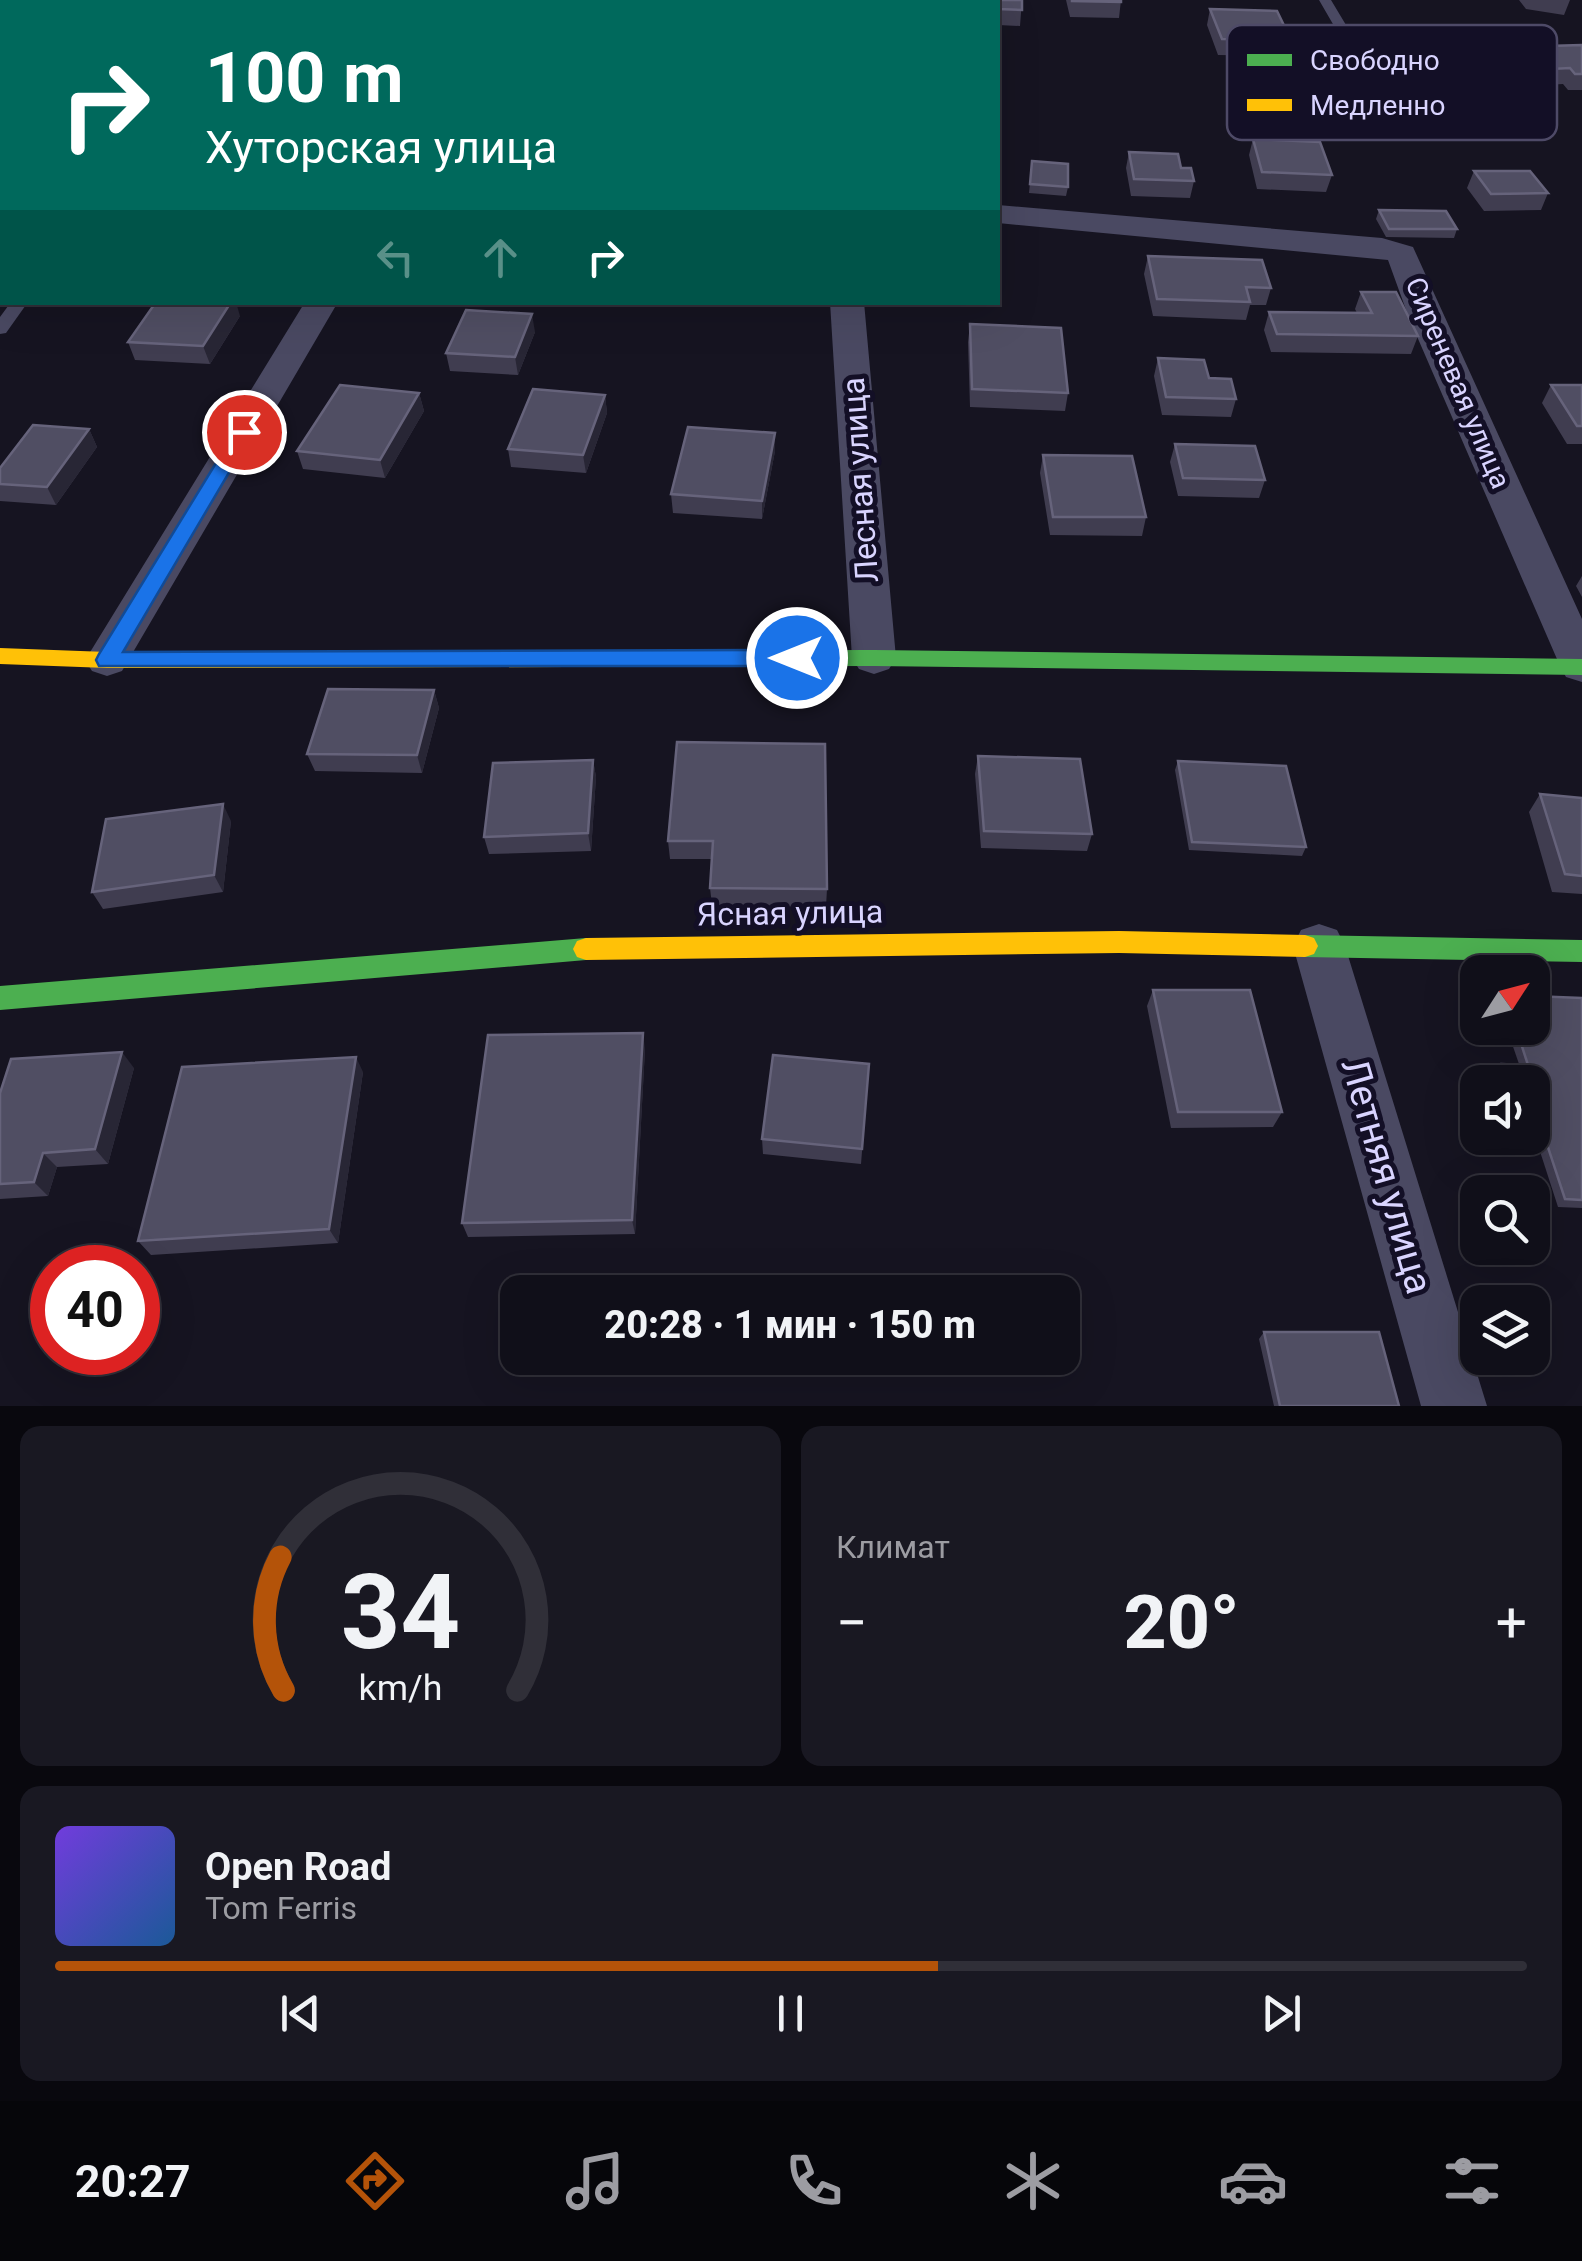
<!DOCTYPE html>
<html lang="ru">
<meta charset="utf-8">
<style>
:root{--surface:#100f19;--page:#191822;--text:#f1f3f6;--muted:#9c9ca2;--line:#302f38;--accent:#b45309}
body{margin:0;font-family:Roboto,sans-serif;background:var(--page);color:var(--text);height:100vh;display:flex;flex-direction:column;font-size:38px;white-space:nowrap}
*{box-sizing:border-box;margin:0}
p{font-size:32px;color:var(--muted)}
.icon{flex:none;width:55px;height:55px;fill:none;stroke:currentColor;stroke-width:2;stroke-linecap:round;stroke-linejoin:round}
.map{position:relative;height:1406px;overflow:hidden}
.side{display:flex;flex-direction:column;gap:20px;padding:20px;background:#09080e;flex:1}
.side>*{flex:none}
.hud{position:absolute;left:0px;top:0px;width:1000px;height:305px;box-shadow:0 10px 40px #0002,0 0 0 2px var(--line);background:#00695c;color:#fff;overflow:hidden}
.needle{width:65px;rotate:54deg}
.tools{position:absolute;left:1460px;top:955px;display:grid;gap:20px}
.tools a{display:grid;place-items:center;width:90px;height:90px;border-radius:20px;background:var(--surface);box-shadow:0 10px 40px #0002,0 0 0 2px var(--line);font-size:50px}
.speed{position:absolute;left:30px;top:1245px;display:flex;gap:20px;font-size:50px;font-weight:700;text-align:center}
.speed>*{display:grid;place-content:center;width:130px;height:130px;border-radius:50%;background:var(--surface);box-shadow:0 10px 40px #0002,0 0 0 2px var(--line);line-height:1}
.speed .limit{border:15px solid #d22;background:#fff;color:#111}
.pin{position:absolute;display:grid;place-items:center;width:85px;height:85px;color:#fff;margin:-42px;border:5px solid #fff;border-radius:50%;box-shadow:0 2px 10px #0007}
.me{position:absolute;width:110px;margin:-55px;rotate:270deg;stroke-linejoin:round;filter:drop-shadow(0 0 8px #0008)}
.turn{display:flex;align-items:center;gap:35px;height:210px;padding:0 40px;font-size:45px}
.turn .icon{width:130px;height:130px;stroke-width:2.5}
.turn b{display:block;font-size:70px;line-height:85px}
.lanes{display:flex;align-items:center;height:95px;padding:0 40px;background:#0003;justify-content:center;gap:50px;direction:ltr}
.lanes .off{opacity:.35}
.big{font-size:75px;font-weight:800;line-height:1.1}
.side .widget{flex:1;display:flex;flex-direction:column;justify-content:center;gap:15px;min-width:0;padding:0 35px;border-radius:20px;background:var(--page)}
.side .dial{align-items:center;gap:0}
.dial svg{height:260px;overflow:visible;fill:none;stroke:var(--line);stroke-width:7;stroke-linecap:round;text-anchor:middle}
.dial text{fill:var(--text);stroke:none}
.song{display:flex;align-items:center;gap:30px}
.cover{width:120px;height:120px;border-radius:15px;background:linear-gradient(135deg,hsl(260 70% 55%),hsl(210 70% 35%))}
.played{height:10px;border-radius:5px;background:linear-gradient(90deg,var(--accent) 60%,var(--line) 60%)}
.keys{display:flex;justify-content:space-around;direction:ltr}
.heat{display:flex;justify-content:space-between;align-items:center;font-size:55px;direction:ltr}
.side .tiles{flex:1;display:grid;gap:20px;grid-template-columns:1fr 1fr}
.widget:last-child{grid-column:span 2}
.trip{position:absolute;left:500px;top:1275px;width:580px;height:100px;border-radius:20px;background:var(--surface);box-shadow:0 10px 40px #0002,0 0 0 2px var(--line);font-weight:800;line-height:100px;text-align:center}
.tabs{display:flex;height:160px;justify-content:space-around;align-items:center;background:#06060a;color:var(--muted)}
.tabs .icon{width:70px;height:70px}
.tabs .active{color:var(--accent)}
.tabs b{font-size:45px;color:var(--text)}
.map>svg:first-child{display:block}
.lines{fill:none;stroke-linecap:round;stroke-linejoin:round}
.lane{fill:#4a4962;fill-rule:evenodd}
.street{fill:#4a4962;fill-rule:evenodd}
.fast{fill:#4caf50;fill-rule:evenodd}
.slow{fill:#ffc107;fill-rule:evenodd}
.wall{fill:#403d50}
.shaded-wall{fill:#282635}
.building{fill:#504e63;stroke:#66637b;stroke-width:2.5}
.route{fill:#1a73e8;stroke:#114b97;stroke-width:2.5}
.labels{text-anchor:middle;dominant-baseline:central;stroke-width:10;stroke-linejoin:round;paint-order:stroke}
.far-street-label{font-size:28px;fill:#d9d4ff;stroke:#130f26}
.street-label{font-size:32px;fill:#d9d4ff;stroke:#130f26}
.near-street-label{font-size:38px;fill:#d9d4ff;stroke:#130f26}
.key{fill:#130f26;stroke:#4e4a67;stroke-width:2.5}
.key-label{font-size:28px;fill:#d9d4ff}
</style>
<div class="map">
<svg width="1582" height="1406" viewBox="0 0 1582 1406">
<rect width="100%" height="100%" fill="#161421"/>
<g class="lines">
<path class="lane" d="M1319,0H1331L1382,85L1380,88H1370Z
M11,302H28L6,333L0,334V317Z"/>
<path class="street" d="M998,205L1382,238L1413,247L1582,619V682L1566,677L1560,666L1409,318L1388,260L998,223Z
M305,302H338L122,671L107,676L92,671L85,660L92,649Z
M830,302H864L896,658L889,669L874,674L859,669L852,658Z
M1319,924L1337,930L1345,946L1487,1406H1421L1293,946L1301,930Z"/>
<path class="fast" d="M874,650L1582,659V675L874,666L567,667L556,659L567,651Z
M1305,935L1582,940V962L1305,957L1296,954L1292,946L1296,938Z
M586,938L595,941L599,949L595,957L586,960L0,1010V986Z"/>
<path class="slow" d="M0,648L107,652L567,651L578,659L567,667L107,668L0,664Z
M1119,931L1305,935L1314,938L1318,946L1314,954L1305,957L1119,953L586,960L577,957L573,949L577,941L586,938Z"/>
</g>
<path class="wall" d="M567,0H632V2Z
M1022,0L1020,26L998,25V2Z
M1066,0H1121L1119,18L1070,17Z
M1519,0H1570L1564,15L1526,9Z
M1210,9L1291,40L1287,56L1218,55L1207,25Z
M1582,45V90H1568L1563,84L1545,85L1531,69L1537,53H1546L1549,46Z
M1421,47L1498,84L1492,100H1442L1416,63Z
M1253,139L1332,175L1326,192L1257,189L1249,155Z
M1129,152L1181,168L1194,181L1190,198L1131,196L1126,168Z
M1032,161L1068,187L1066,196L1029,193Z
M1474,171L1548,193L1541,210L1484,211L1467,188Z
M1379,210L1457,229L1454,238L1386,237L1376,219Z
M1148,256L1271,288L1266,305H1250L1246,320L1153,316L1144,274Z
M1361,292L1418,336L1411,354L1271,352L1264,330L1269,312L1357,313L1355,309Z
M863,302H922V305L863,306Z
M240,316L210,364L135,360L128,342Z
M970,324L1068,393L1065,411L970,407L968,342Z
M535,332L518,375L450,371L446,353Z
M1158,358L1209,378L1236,399L1231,417L1162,415L1154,376Z
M1551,385H1582V444H1567L1542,403Z
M419,393L424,411L385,478L303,469L297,451Z
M605,395L607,413L586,473L511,467L508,449Z
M89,429L97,447L56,505L0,501V468Z
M1175,444L1265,480L1259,498L1178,496L1170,462Z
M775,451L762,519L673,513L671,494Z
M1043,455L1146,517L1142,536L1050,535L1040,473Z
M1582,576V597L1576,586Z
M434,690L439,708L422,773L315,771L307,754Z
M677,742L827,889L826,907L712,905L710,888L712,859H670L668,841Z
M978,756L1092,834L1087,851L981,848L975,774Z
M593,760L596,777L591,851L489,854L484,837Z
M1178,761L1306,847L1302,856L1189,850L1175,770Z
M1540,794L1582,798V894L1552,892L1529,812Z
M231,821L223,892L103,909L92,892Z
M1153,990L1282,1112L1273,1127L1171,1128L1147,1006Z
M1465,994H1478V1028H1532L1582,998V1208L1558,1207L1535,1136H1532V1082H1499L1496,1072L1502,1064H1519L1508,1032L1468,1030L1459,1002Z
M645,1049L635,1234L468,1237L462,1223Z
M869,1064L861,1164L763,1154L762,1139Z
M134,1068L108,1164L57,1167L48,1196L0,1199V1093Z
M363,1072L338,1243L151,1255L138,1241Z
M1264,1332L1399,1406H1274L1259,1339Z"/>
<path class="shaded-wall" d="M231,302H236L240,316L210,364L203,346Z
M532,314L535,332L518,375L515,357Z
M419,393L424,411L385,478L380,460Z
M605,395L607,413L586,473L583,455Z
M89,429L97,447L56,505L47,487Z
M775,433V451L762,519V501Z
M434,690L439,708L422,773L417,755Z
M593,760L596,777L591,851L588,833Z
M223,804L231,821L223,892L214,875Z
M643,1033L645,1049L635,1234L632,1220Z
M122,1052L134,1068L108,1164L95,1149Z
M356,1057L363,1072L338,1243L329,1229Z
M43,1153L57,1167L48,1196L34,1182Z"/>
<path class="building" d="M488,0H534L533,2H487Z
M660,0H713L712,2H660Z
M808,0H856L855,2H808Z
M865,0H892L891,2H865Z
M984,0H1022V10L998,9V2H984Z
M1072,0H1121V2L1072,1Z
M1210,9L1277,11L1291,40L1222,39Z
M1582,45V74H1575L1570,68L1551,69L1537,53H1555L1549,46Z
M1253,139L1320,142L1332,175L1262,172Z
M1129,152L1178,154L1181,168H1191L1194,181L1134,179Z
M1032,161L1068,164V187L1030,184Z
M1474,171H1530L1548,193L1491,194Z
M1379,210L1446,211L1457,229H1389Z
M1148,256L1262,260L1271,288L1246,287L1250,302L1157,299Z
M1361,292H1396L1418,336L1277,334L1269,312L1372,313Z
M156,302H231L203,346L128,342Z
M466,310L532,314L515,357L446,353Z
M970,324L1061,328L1068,393L972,389Z
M1158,358L1204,360L1209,378L1231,379L1236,399L1166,397Z
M340,385L419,393L380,460L297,451Z
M1551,385H1582V426H1577Z
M533,389L605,395L583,455L508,449Z
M33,425L89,429L47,487L0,484V468Z
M688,427L775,433L762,501L671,494Z
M1175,444L1255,446L1265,480L1183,478Z
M1043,455L1132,456L1146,517H1053Z
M328,689L434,690L417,755L307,754Z
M677,742L825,744L827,889L710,888L713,841H668Z
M978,756L1080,759L1092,834L984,831Z
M593,760L588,833L484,837L493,763Z
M1178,761L1286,766L1306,847L1192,842Z
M1540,794L1582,798V876L1565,874Z
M223,804L214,875L92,892L106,819Z
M1153,990H1250L1282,1112H1178Z
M1465,994H1478V1022H1474Z
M1532,996L1582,998V1200L1565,1199L1542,1129H1532V1082H1508L1502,1064L1528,1065L1516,1028H1532Z
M643,1033L632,1220L462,1223L488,1035Z
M122,1052L95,1149L43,1153L34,1182L0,1184V1093L11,1059Z
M773,1055L869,1064L862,1149L762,1139Z
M356,1057L329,1229L138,1241L182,1067Z
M1264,1332H1379L1399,1406H1280Z"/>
<path class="route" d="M244,427L253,432L123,652L797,650L808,658L797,666H99L96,660L99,654L235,432Z"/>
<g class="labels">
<g class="far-street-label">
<text transform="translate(1458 383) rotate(67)">Сиреневая улица</text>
</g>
<g class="street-label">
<text transform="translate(860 480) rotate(-94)">Лесная улица</text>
<text transform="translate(790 913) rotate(-1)">Ясная улица</text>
</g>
<g class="near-street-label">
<text transform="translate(1387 1176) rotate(74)">Летняя улица</text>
</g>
</g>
<rect x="1227" y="25" width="330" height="115" rx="15" class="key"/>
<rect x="1247" y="54" width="45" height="12" fill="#4caf50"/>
<rect x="1247" y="99" width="45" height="12" fill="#ffc107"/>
<g class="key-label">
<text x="1310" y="70">Свободно</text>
<text x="1310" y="115">Медленно</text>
</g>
</svg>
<div class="tools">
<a><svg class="needle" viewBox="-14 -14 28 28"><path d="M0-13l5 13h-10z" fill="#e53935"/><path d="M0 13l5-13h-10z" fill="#9c9ca2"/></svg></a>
<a><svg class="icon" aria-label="sound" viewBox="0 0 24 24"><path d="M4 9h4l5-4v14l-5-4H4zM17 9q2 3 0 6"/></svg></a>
<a><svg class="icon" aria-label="search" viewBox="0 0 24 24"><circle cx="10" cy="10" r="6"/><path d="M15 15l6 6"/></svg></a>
<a><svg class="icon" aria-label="layers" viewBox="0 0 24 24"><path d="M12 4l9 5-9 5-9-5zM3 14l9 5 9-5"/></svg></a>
</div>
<div class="speed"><div class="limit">40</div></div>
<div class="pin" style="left:244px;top:432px;background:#d93025"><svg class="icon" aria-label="arrive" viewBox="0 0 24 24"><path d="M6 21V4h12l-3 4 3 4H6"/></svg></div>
<svg class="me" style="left:797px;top:658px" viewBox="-20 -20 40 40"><circle r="17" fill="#1a73e8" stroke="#fff" stroke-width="3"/><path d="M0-11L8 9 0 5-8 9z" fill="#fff"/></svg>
<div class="trip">20:28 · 1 мин · 150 m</div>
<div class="hud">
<div class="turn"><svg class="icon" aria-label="right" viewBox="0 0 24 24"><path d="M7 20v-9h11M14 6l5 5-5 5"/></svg><div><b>100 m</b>Хуторская улица</div></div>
<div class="lanes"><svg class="icon off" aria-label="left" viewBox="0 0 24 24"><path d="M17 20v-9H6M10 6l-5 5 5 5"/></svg><svg class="icon off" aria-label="ahead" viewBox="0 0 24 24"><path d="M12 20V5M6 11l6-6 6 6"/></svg><svg class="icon" aria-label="right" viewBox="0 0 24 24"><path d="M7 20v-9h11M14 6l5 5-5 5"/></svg></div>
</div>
</div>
<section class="side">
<div class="tiles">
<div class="widget dial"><svg viewBox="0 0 100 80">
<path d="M14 69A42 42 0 1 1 86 69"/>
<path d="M14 69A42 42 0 0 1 13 28" stroke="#b45309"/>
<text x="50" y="56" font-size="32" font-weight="700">34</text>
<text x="50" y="72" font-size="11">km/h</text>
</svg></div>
<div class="widget"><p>Климат</p>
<div class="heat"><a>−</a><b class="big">20°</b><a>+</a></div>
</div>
<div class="widget">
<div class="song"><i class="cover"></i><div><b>Open Road</b><p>Tom Ferris</p></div></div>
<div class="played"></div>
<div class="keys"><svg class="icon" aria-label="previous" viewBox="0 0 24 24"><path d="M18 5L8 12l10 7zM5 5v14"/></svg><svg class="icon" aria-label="pause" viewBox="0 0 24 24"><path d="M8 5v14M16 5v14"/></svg><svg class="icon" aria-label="next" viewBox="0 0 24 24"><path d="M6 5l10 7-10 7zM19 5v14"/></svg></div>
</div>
</div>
</section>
<nav class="tabs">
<b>20:27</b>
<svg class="icon active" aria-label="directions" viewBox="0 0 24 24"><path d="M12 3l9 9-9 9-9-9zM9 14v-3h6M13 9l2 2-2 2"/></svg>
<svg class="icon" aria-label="music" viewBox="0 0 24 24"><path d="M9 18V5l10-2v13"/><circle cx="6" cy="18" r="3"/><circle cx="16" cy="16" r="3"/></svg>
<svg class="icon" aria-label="phone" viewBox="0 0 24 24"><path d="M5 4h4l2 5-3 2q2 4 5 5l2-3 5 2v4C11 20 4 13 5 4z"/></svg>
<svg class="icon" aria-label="climate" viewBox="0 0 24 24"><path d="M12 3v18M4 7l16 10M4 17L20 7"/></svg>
<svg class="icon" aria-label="car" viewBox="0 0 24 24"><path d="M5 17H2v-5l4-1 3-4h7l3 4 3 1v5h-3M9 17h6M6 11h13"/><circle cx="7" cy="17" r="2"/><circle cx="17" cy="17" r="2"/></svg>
<svg class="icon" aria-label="filters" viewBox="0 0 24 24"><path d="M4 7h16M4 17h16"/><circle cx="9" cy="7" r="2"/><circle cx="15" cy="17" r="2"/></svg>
</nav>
